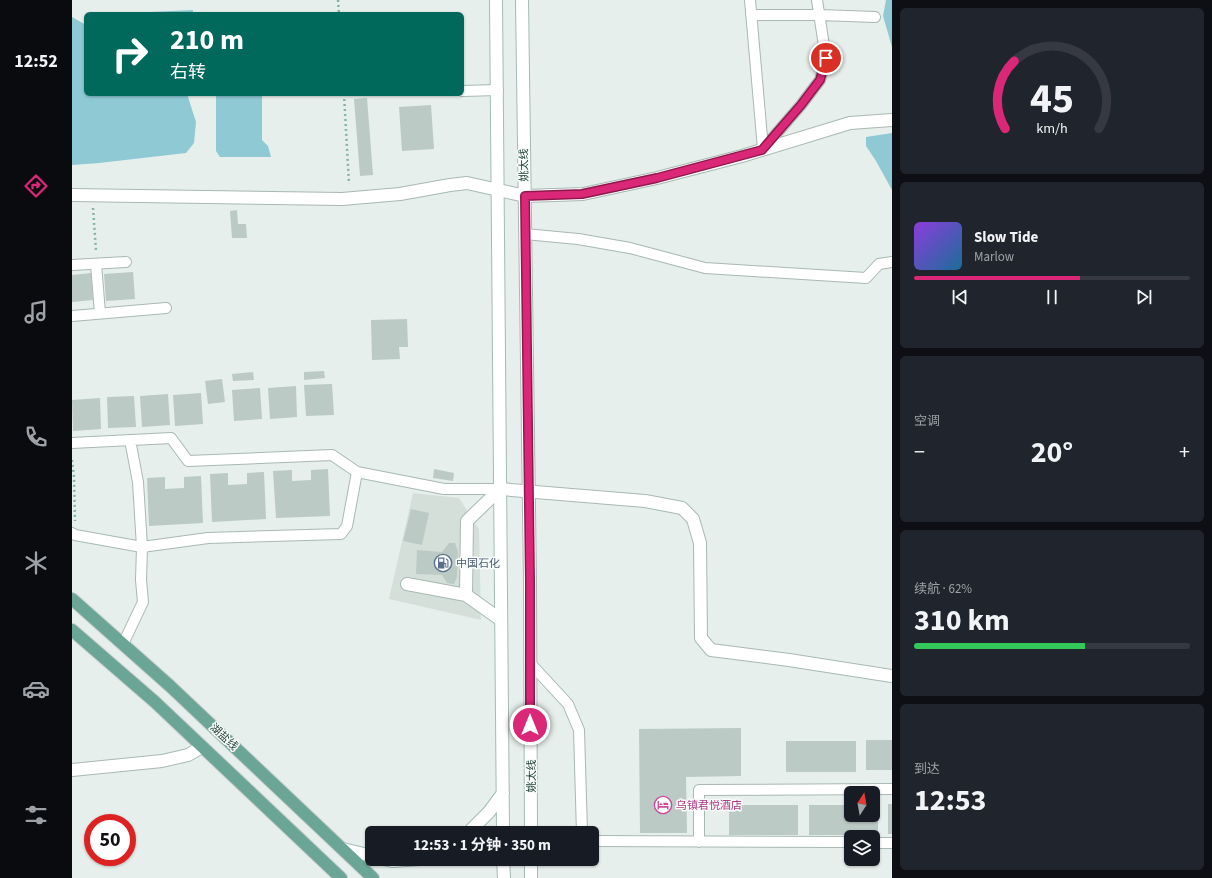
<!DOCTYPE html>
<html lang="zh">
<meta charset="utf-8">
<style>
:root{--surface:#171b24;--page:#20242c;--text:#f1f3f6;--muted:#9ea1a6;--line:#363941;--accent:#db2777}
body{margin:0;font-family:"Source Sans 3","Noto Sans SC",sans-serif;background:var(--page);color:var(--text);height:100vh;display:flex;flex-direction:column;font-size:15px;white-space:nowrap}
*{box-sizing:border-box;margin:0}
p{font-size:13px;color:var(--muted)}
.icon{flex:none;width:22px;height:22px;fill:none;stroke:currentColor;stroke-width:2;stroke-linecap:round;stroke-linejoin:round}
.map{position:relative;flex:1;overflow:hidden}
.side{display:flex;flex-direction:column;gap:8px;padding:8px;background:#0d0f14;width:320px}
.side>*{flex:none}
.top-card{position:absolute;left:12px;top:12px;width:380px;height:84px;border-radius:6px;box-shadow:0 1px 3px #0004;background:#00695c;color:#fff;overflow:hidden}
.needle{width:26px;rotate:11deg}
.buttons{position:absolute;left:772px;top:786px;display:grid;gap:8px}
.buttons a{display:grid;place-items:center;width:36px;height:36px;border-radius:6px;background:var(--surface);box-shadow:0 1px 3px #0004;font-size:20px}
.speed{position:absolute;left:12px;top:814px;display:flex;gap:8px;font-size:20px;font-weight:700;text-align:center}
.speed>*{display:grid;place-content:center;width:52px;height:52px;border-radius:50%;background:var(--surface);box-shadow:0 1px 3px #0004;line-height:1}
.speed .limit{border:6px solid #d22;background:#fff;color:#111}
.pin{position:absolute;display:grid;place-items:center;width:34px;height:34px;color:#fff;margin:-17px;border:2px solid #fff;border-radius:50%;box-shadow:0 1px 4px #0007}
.me{position:absolute;width:44px;margin:-22px;rotate:0deg;stroke-linejoin:round;filter:drop-shadow(0 0 3px #0008)}
.turn{display:flex;align-items:center;gap:14px;height:84px;padding:0 20px;font-size:18px}
.turn .icon{width:52px;height:52px;stroke-width:2.5}
.turn b{display:block;font-size:28px;line-height:34px}
.big{font-size:30px;font-weight:700;line-height:1.1}
.side .card{flex:1;display:flex;flex-direction:column;justify-content:center;gap:6px;min-width:0;padding:0 14px;border-radius:6px;background:var(--page)}
.side .dial{align-items:center;gap:0}
.dial svg{height:104px;overflow:visible;fill:none;stroke:var(--line);stroke-width:7;stroke-linecap:round;text-anchor:middle}
.dial text{fill:var(--text);stroke:none}
.song{display:flex;align-items:center;gap:12px}
.cover{width:48px;height:48px;border-radius:6px;background:linear-gradient(135deg,hsl(270 70% 55%),hsl(200 70% 35%))}
.played{height:4px;border-radius:2px;background:linear-gradient(90deg,var(--accent) 60%,var(--line) 60%)}
.keys{display:flex;justify-content:space-around;direction:ltr}
.heat{display:flex;justify-content:space-between;align-items:center;font-size:22px;direction:ltr}
.charge{height:6px;border-radius:3px;background:linear-gradient(90deg,#34c759 62%,var(--line) 0)}
.trip{position:absolute;left:293px;top:826px;width:234px;height:40px;border-radius:6px;background:var(--surface);box-shadow:0 1px 3px #0004;font-weight:700;line-height:40px;text-align:center}
main{display:flex;flex:1;min-height:0}
.tabs{display:flex;flex-direction:column;width:72px;justify-content:space-around;align-items:center;background:#090b0e;color:var(--muted)}
.tabs .icon{width:28px;height:28px}
.tabs .selected{color:var(--accent)}
.tabs b{font-size:18px;color:var(--text)}
.map>svg:first-child{display:block}
.built{fill:#d4dfda}
.water{fill:#8ec9d4}
.building{fill:#bbcac4}
.lines{fill:none;stroke-linecap:round;stroke-linejoin:round}
.service-casing{stroke:#a8b8b2;stroke-width:12}
.minor-casing{stroke:#a8b8b2;stroke-width:14}
.secondary-casing{stroke:#a4bbb3;stroke-width:14}
.primary-casing{stroke:#c2cac8;stroke-width:14}
.path{stroke:#86b3a5;stroke-width:2.5;stroke-dasharray:2 3;stroke-linecap:butt}
.service{stroke:#fff;stroke-width:10}
.minor{stroke:#fff;stroke-width:12}
.secondary{stroke:#fff;stroke-width:12}
.primary{stroke:#6aa596;stroke-width:12}
.route-casing{stroke:#8e194d;stroke-width:10}
.route{stroke:#db2777;stroke-width:7}
.labels{text-anchor:middle;dominant-baseline:central;stroke-width:3;stroke-linejoin:round;paint-order:stroke}
.street-label{font-size:11px;fill:#24423a;stroke:#f7fbf9}
.service-label{font-size:11px;fill:#4e5e75;stroke:#f7fbf9;text-anchor:start}
.hotel-label{font-size:11px;fill:#b23c85;stroke:#f7fbf9;text-anchor:start}
</style>
<main>
<nav class="tabs">
<b>12:52</b>
<svg class="icon selected" aria-label="directions" viewBox="0 0 24 24"><path d="M12 3l9 9-9 9-9-9zM9 14v-3h6M13 9l2 2-2 2"/></svg>
<svg class="icon" aria-label="music" viewBox="0 0 24 24"><path d="M9 18V5l10-2v13"/><circle cx="6" cy="18" r="3"/><circle cx="16" cy="16" r="3"/></svg>
<svg class="icon" aria-label="phone" viewBox="0 0 24 24"><path d="M5 4h4l2 5-3 2q2 4 5 5l2-3 5 2v4C11 20 4 13 5 4z"/></svg>
<svg class="icon" aria-label="climate" viewBox="0 0 24 24"><path d="M12 3v18M4 7l16 10M4 17L20 7"/></svg>
<svg class="icon" aria-label="car" viewBox="0 0 24 24"><path d="M5 17H2v-5l4-1 3-4h7l3 4 3 1v5h-3M9 17h6M6 11h13"/><circle cx="7" cy="17" r="2"/><circle cx="17" cy="17" r="2"/></svg>
<svg class="icon" aria-label="filters" viewBox="0 0 24 24"><path d="M4 7h16M4 17h16"/><circle cx="9" cy="7" r="2"/><circle cx="15" cy="17" r="2"/></svg>
</nav>
<div class="map">
<svg width="820" height="878" viewBox="0 0 820 878">
<rect width="100%" height="100%" fill="#e6efeb"/>
<path class="built" d="M341,493L387,498L407,529L409,620L317,599Z"/>
<path class="water" d="M814,0H820V47L811,16Z
M121,10V14H37Z
M0,17L14,25V94H117L116,97L124,122L122,143L114,153L27,163L0,165Z
M144,94H190V140L196,146L199,157H148L144,151Z
M820,133V190L804,161L794,146V137Z"/>
<path class="building" d="M295,98L301,175L288,176L282,99Z
M359,105L362,149L330,151L327,107Z
M165,210L166,224H174L175,238H160L158,211Z
M61,272L63,299L34,301L32,274Z
M19,273L21,300L0,302V275Z
M335,319L336,347H327L328,359L300,360L299,320Z
M252,371L253,378L232,380V372Z
M181,372L182,380L161,381L160,374Z
M150,379L153,402L136,404L133,381Z
M260,384L262,415L234,416L232,385Z
M224,386L225,417L198,419L196,388Z
M188,388L190,419L162,421L160,390Z
M129,393L131,424L103,426L101,395Z
M96,394L98,425L70,427L68,396Z
M62,396L64,427L36,428L35,397Z
M28,398L29,429L1,431L0,400Z
M256,469L258,516L204,518L201,471L220,470V481L239,480V470Z
M362,469L382,473L381,481L361,478Z
M192,472L194,519L140,522L138,474L156,473V485L175,484V473Z
M129,476L131,523L77,526L75,478L93,477V489L112,488V477Z
M339,509L357,513L350,545L331,541Z
M377,543H383L386,552L385,577L382,584L375,583L370,575L344,574L345,550L370,552Z
M669,728V776L614,777L615,833H568L567,729Z
M794,740H820V770H794Z
M714,741H784V772H714Z
M816,804H820V834H816Z
M657,805H726V835H657Z
M737,805H779V815H801V805H806V835H737Z"/>
<g class="lines">
<defs>
<path id="service" d="M678,0L691,149
M679,15H747L803,17
M390,91L426,90
M691,149L729,105L748,80L754,59L745,0
M453,234L506,239L558,248L633,268L794,278L807,264L820,262
M24,264L28,313
M0,265L54,262
M0,316L94,308
M0,443L99,438L116,461L260,455L285,472L372,489H428
M0,533L3,535L70,547L136,538L269,534L275,526L285,472
M51,644L71,602L69,580L70,547L66,482L58,440
M458,663L496,704L507,730L510,833
M520,841L779,842
M627,842V790L820,789
M801,843H820"/>
<path id="minor" d="M0,195L270,199L328,194L378,185L395,183L453,196L511,194L585,178L670,156L778,123L820,120
M335,584L394,595
M429,620L394,595L395,521L428,489L573,501L610,508L621,519L628,543L629,638L639,650L717,660L820,676
M0,770L90,761L116,755L130,747"/>
<path id="secondary" d="M424,0L431,833
M450,0L458,582L459,833
M396,833L417,812L431,793
M271,849L300,856
M312,859L320,861L348,859
M431,859L432,878
M459,859V878"/>
<path id="primary" d="M0,599L98,686L301,878
M0,630L83,702L269,878"/>
</defs>
<use href="#service" class="service-casing"/>
<use href="#minor" class="minor-casing"/>
<use href="#secondary" class="secondary-casing"/>
<use href="#primary" class="primary-casing"/>
<path class="path" d="M266,0L267,14
M272,94L277,184
M21,208L24,251
M0,460L2,477L3,521"/>
<use href="#service" class="service"/>
<use href="#minor" class="minor"/>
<use href="#secondary" class="secondary"/>
<use href="#primary" class="primary"/>
</g>
<g class="lines">
<defs>
<path id="route" d="M458,725V582L453,196L510,194L585,178L690,150L729,105L748,80L754,58"/>
</defs>
<use href="#route" class="route-casing"/>
<use href="#route" class="route"/>
</g>
<defs>
<symbol id="fuel-ring" viewBox="-11 -11 22 22"><circle r="9.5" fill="#f7fbf9" stroke="#5c6f8a" stroke-width="1.5"/><path d="M-5.5-6h7V0h2V4h1.3V-2.5L3-4.5l.8-.8L6-3V5H2.5V1h-1V6h-7ZM-4.2-4.7v3.2H.2V-4.7Z" fill="#5c6f8a"/></symbol>
<symbol id="hotel-ring" viewBox="-11 -11 22 22"><circle r="9.5" fill="#f7fbf9" stroke="#d1479c" stroke-width="1.5"/><path d="M-6-4.5h1.5V1H6V5H4.5V3h-9V5H-6ZM-4 0a1.8 1.8 0 1 1 3.6 0ZM.5 0V-2.5h3Q6-2.5 6 0Z" fill="#d1479c"/></symbol>
</defs>
<g fill-rule="evenodd">
<use href="#fuel-ring" x="361" y="553" width="20" height="20"/>
<use href="#hotel-ring" x="581" y="795" width="20" height="20"/>
</g>
<g class="labels">
<g class="street-label">
<text transform="translate(452 165) rotate(-91)">姚太线</text>
<text transform="translate(152 737) rotate(43)">湖盐线</text>
<text transform="translate(459 776) rotate(-90)">姚太线</text>
</g>
<g class="service-label">
<text x="384" y="563">中国石化</text>
</g>
<g class="hotel-label">
<text x="604" y="805">乌镇君悦酒店</text>
</g>
</g>
</svg>
<div class="buttons">
<a><svg class="needle" viewBox="-14 -14 28 28"><path d="M0-13l5 13h-10z" fill="#e53935"/><path d="M0 13l5-13h-10z" fill="#9ea1a6"/></svg></a>
<a><svg class="icon" aria-label="layers" viewBox="0 0 24 24"><path d="M12 4l9 5-9 5-9-5zM3 14l9 5 9-5"/></svg></a>
</div>
<div class="speed"><div class="limit">50</div></div>
<div class="pin" style="left:754px;top:58px;background:#d93025"><svg class="icon" aria-label="arrive" viewBox="0 0 24 24"><path d="M6 21V4h12l-3 4 3 4H6"/></svg></div>
<svg class="me" style="left:458px;top:725px" viewBox="-20 -20 40 40"><circle r="17" fill="#db2777" stroke="#fff" stroke-width="3"/><path d="M0-11L8 9 0 5-8 9z" fill="#fff"/></svg>
<div class="trip">12:53 · 1 分钟 · 350 m</div>
<div class="top-card">
<div class="turn"><svg class="icon" aria-label="right" viewBox="0 0 24 24"><path d="M7 20v-9h11M14 6l5 5-5 5"/></svg><div><b>210 m</b>右转</div></div>
</div>
</div>
<section class="side">
<div class="card dial"><svg viewBox="0 0 100 80">
<path d="M14 69A42 42 0 1 1 86 69"/>
<path d="M14 69A42 42 0 0 1 21 17" stroke="#db2777"/>
<text x="50" y="56" font-size="32" font-weight="700">45</text>
<text x="50" y="72" font-size="11">km/h</text>
</svg></div>
<div class="card">
<div class="song"><i class="cover"></i><div><b>Slow Tide</b><p>Marlow</p></div></div>
<div class="played"></div>
<div class="keys"><svg class="icon" aria-label="previous" viewBox="0 0 24 24"><path d="M18 5L8 12l10 7zM5 5v14"/></svg><svg class="icon" aria-label="pause" viewBox="0 0 24 24"><path d="M8 5v14M16 5v14"/></svg><svg class="icon" aria-label="next" viewBox="0 0 24 24"><path d="M6 5l10 7-10 7zM19 5v14"/></svg></div>
</div>
<div class="card"><p>空调</p>
<div class="heat"><a>−</a><b class="big">20°</b><a>+</a></div>
</div>
<div class="card"><p>续航 · 62%</p><b class="big">310 km</b><div class="charge"></div></div>
<div class="card"><p>到达</p><b class="big">12:53</b></div>
</section>
</main>
